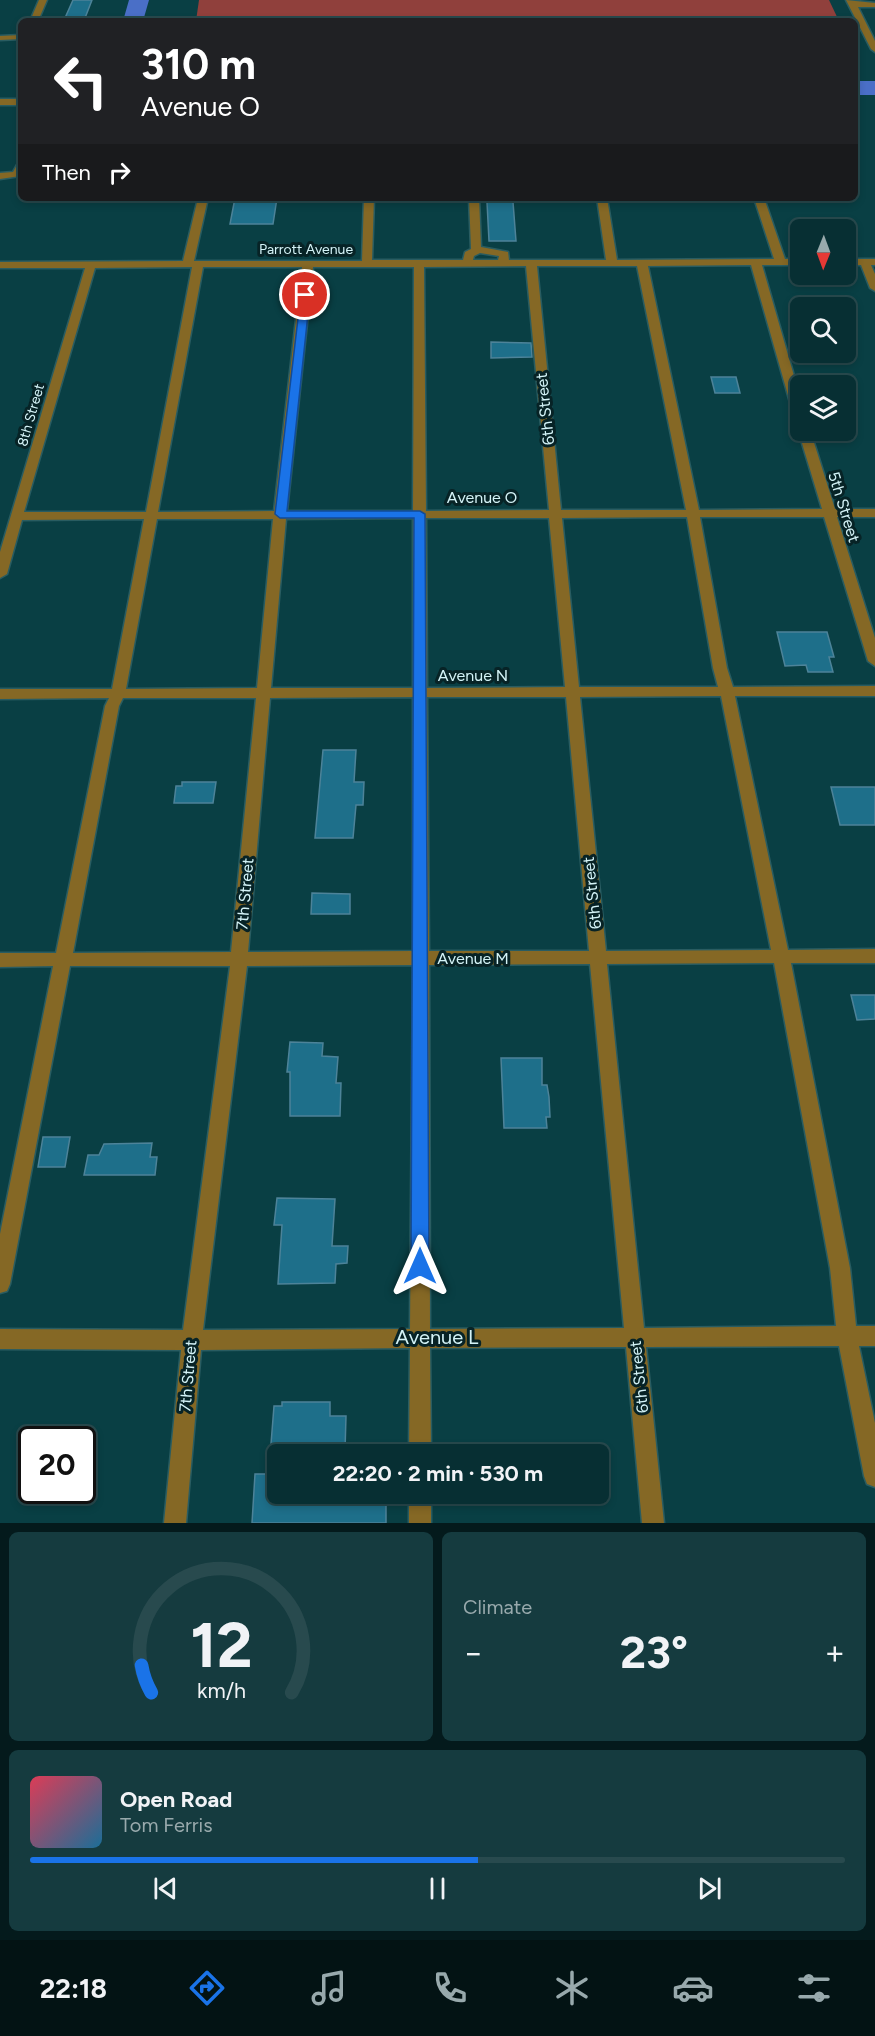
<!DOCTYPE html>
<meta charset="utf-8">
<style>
:root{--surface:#072f33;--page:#153b3f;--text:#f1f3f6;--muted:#98a9ac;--line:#284a4e;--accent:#1a73e8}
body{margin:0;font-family:Figtree,sans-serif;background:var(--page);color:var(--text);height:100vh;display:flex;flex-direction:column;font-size:22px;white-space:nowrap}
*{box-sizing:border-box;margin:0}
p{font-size:20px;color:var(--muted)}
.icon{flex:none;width:33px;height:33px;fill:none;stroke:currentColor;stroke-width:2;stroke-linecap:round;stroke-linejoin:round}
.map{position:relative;height:1523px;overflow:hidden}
.drawer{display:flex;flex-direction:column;gap:9px;padding:9px;background:#041a1c;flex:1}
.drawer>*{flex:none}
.hud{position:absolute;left:18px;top:18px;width:840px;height:183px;border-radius:9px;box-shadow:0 3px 9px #0003,0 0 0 2px var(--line);background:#202124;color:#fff;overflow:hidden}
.needle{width:39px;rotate:181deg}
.buttons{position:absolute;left:790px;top:219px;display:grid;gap:12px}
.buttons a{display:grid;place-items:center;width:66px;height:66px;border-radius:9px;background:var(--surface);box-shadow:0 3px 9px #0003,0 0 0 2px var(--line);font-size:30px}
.speed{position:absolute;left:18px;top:1426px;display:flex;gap:12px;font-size:30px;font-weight:700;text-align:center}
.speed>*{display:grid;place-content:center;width:78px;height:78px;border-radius:50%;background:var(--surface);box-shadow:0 3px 9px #0003,0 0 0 2px var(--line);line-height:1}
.speed .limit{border:3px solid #111;border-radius:9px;background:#fff;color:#111}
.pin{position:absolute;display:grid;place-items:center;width:51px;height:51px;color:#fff;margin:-26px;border:3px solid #fff;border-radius:50%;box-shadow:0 2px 6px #0007}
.me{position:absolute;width:66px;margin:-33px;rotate:0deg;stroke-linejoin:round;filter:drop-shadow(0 0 4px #0008)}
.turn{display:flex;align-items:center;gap:21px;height:126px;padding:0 24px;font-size:27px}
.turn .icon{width:78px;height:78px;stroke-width:2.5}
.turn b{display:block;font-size:42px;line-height:51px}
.then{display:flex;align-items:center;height:57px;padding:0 24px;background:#0003;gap:12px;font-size:22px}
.big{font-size:45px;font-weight:700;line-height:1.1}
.drawer .tile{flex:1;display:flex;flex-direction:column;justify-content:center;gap:9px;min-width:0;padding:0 21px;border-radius:9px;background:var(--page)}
.drawer .dial{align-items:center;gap:0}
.dial svg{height:156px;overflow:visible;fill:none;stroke:var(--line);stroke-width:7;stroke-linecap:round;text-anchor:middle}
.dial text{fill:var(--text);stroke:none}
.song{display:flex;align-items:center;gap:18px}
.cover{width:72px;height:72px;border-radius:9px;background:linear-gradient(135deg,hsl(350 70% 55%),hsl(200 70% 35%))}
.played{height:6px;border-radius:3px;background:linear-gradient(90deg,var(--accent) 55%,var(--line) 55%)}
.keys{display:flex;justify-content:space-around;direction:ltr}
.heat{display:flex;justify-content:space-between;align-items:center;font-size:33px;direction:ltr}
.drawer .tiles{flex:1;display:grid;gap:9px;grid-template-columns:1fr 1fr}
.tile:last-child{grid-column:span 2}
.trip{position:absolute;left:267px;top:1444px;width:342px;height:60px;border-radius:9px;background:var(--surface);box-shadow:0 3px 9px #0003,0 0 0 2px var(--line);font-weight:700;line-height:60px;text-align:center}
.dock{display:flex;height:96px;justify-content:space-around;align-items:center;background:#031314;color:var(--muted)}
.dock .icon{width:42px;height:42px}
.dock .active{color:var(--accent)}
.dock b{font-size:27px;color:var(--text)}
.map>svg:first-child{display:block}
.green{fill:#90403c}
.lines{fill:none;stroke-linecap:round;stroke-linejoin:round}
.river{fill:#4a6fc7;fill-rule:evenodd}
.building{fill:#1e6f8a;stroke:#4d8399;stroke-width:1.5}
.minor-casing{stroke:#295c61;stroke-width:3}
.minor{fill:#856825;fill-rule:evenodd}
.route{fill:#1a73e8;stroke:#114b97;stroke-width:1.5}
.labels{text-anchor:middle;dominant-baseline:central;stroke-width:6;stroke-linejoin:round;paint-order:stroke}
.far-street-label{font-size:14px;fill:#d4f3f7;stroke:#072326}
.street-label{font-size:16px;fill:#d4f3f7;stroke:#072326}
.near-street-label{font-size:20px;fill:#d4f3f7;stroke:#072326}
</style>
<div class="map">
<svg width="875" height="1523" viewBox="0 0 875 1523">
<rect width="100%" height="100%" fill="#093f44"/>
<path class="green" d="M199,0H829L839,21H196Z"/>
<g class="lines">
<path class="river" d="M129,0H149L143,21H123Z
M855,81H875V95H855Z"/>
</g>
<path class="building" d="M73,0H92L85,18H65Z
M235,198H277L273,224H230Z
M487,202H513L516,241H489Z
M491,342L531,343L532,357L491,358Z
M711,377H736L740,393H715Z
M777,632H827L834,657H829L833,672H808L806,665L785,666Z
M323,750H356L354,782H364L363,805H356L353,838H315Z
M182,782H216L213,803H174L176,786H182Z
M831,787H875V825H840Z
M312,893L350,894V914H311Z
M851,995H875V1019L857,1020Z
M290,1042L323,1043L322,1056L338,1057L336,1083H341L340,1116H290V1072H287Z
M501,1058H542V1085H547L549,1097L550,1117H546L547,1128H504Z
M43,1137H70L65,1167H38Z
M152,1143L150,1157H157L155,1175H84L88,1155H99L104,1144Z
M277,1198L335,1199L332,1246H348L347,1263L336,1264L335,1283L278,1284L282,1225H274Z
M282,1402H330V1416H346L345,1451H325V1444H271L274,1406H282Z
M255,1474H278V1494H386V1523H252Z"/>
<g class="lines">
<defs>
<path id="minor" d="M39,0H47L38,21H30Z
M846,0L875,3V7H858L875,41V52L871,49Z
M21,35V39L0,40V36Z
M0,99H21V105H0Z
M21,162L20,176L0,179V173L13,172L18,163Z
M198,198H208L194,261H362L364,198H374L372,260H463L465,252L471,249L469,198H479L481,247L508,252L509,260H606L597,198H607L617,260L774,259L754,198H764L785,259H801V265H762L801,400V424L795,420L751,265L648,266L699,510L822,509L798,430L801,427V430H810L835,509H875V517H837L875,638V666L868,661L824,517H700L727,668L733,687L875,686V696H735L788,950L875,949V963H791L850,1268L856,1326H875V1346H859L875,1423V1487L867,1484L864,1476L839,1346L646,1347L664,1523H642L626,1347L430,1348L431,1455H409L410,1348L201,1350L186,1523H164L181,1350L0,1349V1329L183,1330L230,966H70L10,1284L7,1291L0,1293V1234L53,966L0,967V953H56L105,706L109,698L0,699V689H112L144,519L22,520L7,574L0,578V552L85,268H0V262L183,261ZM480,253L499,256L498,260H473L474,256ZM526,266L549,510L426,511L424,267ZM537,266H637L686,510H561ZM192,267L146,512H24L95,268ZM203,267H302L274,511L158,512ZM313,267H414L413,511H287ZM687,517L713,668L718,687H579L562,518ZM413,518V688H271L286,519ZM426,518H549L565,687L427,688ZM157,519H273L257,688L126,689ZM721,696L771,950L606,951L580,697ZM413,697V951L248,952L270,698ZM427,697H566L589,951H429ZM123,698H256L231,952L73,953L119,706ZM774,963L830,1268L836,1326L644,1328L607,964ZM590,964L624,1328L430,1329L429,965ZM413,965L410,1329L203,1330L247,966Z
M846,259H875V265H871L875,274V291L870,288L861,265H846Z
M409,1494H431V1523H409Z"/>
</defs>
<use href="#minor" class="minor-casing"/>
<use href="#minor" class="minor"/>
</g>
<path class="route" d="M301,293L310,295L287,511H420L425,514L429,1266L427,1272L420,1274L414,1272L411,1266L414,518H280L275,514Z"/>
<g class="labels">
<g class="far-street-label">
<text x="306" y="249">Parrott Avenue</text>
<text transform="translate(31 415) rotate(-74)">8th Street</text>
</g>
<g class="street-label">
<text transform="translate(545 409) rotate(-96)">6th Street</text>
<text x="482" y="497">Avenue O</text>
<text transform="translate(844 507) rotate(73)">5th Street</text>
<text x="473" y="675">Avenue N</text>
<text transform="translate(592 893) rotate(-96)">6th Street</text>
<text transform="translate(245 894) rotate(-85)">7th Street</text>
<text x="473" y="958">Avenue M</text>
<text transform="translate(188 1376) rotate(-85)">7th Street</text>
<text transform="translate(639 1377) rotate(-96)">6th Street</text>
</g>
<g class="near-street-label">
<text x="437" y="1337">Avenue L</text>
</g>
</g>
</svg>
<div class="buttons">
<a><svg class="needle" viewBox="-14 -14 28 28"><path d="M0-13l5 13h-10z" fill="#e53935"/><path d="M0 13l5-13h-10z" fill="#98a9ac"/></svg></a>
<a><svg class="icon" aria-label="search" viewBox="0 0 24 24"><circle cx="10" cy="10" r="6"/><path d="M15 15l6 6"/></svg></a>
<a><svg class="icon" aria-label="layers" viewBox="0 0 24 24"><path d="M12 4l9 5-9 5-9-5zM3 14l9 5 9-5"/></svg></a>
</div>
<div class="speed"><div class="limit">20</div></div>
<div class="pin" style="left:305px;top:295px;background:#d93025"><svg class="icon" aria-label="arrive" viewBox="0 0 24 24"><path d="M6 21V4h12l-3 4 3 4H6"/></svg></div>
<svg class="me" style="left:420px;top:1266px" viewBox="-20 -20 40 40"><path d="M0-17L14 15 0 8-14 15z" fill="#1a73e8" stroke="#fff" stroke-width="4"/></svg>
<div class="trip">22:20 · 2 min · 530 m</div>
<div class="hud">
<div class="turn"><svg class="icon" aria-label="left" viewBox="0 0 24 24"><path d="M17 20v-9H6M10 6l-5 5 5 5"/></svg><div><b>310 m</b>Avenue O</div></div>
<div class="then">Then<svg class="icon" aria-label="right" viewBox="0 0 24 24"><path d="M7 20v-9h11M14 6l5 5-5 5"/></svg></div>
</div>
</div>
<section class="drawer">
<div class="tiles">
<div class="tile dial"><svg viewBox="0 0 100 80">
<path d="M14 69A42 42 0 1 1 86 69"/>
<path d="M14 69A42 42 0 0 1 9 55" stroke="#1a73e8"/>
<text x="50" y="56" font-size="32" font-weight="700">12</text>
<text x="50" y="72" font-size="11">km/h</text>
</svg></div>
<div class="tile"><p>Climate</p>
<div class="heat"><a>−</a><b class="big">23°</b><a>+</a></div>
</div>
<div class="tile">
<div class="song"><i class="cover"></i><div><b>Open Road</b><p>Tom Ferris</p></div></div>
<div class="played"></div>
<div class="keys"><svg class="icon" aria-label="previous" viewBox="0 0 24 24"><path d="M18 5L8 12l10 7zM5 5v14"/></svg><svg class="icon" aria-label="pause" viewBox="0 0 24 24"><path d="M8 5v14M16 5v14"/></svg><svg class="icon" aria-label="next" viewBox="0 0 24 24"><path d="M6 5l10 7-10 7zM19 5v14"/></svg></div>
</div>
</div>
</section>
<nav class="dock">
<b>22:18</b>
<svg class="icon active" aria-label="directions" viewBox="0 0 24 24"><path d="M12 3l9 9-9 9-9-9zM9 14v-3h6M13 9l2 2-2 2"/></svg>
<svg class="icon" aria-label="music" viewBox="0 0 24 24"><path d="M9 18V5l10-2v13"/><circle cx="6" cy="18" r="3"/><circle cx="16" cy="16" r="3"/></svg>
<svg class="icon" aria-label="phone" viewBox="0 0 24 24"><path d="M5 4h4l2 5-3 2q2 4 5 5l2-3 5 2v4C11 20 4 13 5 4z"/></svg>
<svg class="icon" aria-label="climate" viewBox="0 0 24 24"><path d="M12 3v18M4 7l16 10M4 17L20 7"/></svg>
<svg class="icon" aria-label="car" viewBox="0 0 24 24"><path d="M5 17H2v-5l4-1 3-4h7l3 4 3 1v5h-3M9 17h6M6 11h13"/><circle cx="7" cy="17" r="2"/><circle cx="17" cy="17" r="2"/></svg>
<svg class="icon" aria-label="filters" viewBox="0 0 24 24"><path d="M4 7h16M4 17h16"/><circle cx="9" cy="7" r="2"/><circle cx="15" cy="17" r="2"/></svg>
</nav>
